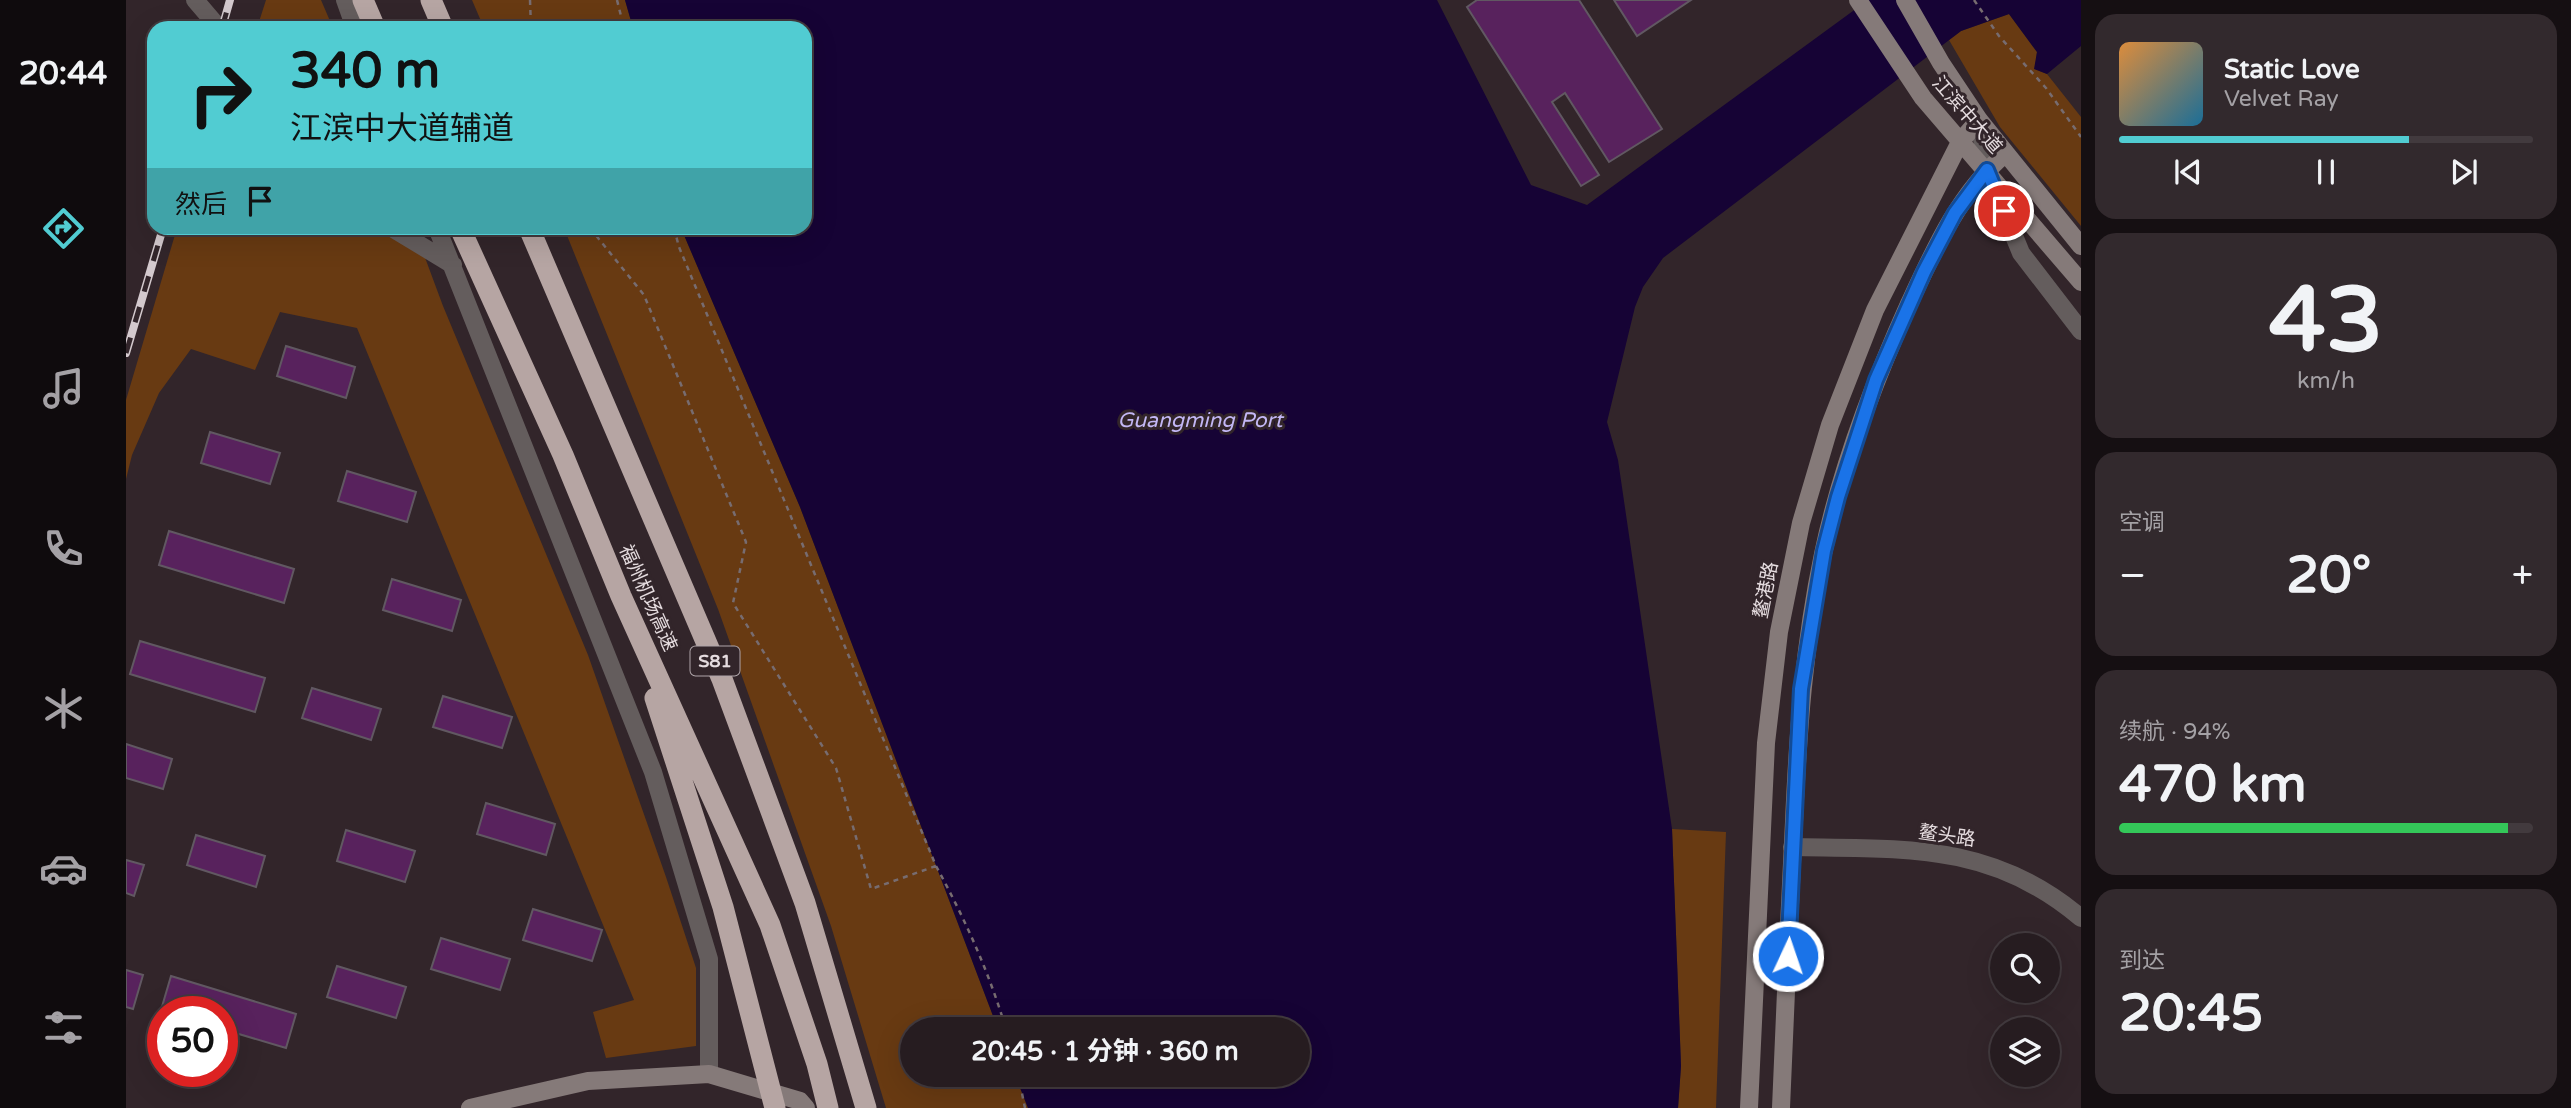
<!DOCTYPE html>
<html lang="zh">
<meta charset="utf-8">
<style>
:root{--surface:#261c20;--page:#32292d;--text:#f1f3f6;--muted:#a4a1a5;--line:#423a3e;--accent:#51ccd2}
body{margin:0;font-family:"Varela Round","Noto Sans SC",sans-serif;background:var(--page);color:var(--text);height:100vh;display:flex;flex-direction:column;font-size:26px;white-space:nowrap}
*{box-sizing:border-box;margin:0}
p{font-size:23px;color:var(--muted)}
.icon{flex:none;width:38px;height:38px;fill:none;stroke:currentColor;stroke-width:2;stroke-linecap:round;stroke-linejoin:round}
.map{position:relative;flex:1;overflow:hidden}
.panel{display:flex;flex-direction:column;gap:14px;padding:14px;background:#150f12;width:490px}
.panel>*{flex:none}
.top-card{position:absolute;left:21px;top:21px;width:665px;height:214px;border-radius:21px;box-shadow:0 7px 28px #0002,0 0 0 2px var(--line);background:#51ccd2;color:#111;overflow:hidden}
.buttons{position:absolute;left:1864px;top:933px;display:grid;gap:14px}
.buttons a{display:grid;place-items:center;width:70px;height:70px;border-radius:50%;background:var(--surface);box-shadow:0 7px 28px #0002,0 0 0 2px var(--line);font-size:35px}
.speed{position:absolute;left:21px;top:996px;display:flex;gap:14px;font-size:35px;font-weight:700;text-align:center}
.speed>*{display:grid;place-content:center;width:91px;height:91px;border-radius:50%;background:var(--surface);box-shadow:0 7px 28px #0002,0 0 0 2px var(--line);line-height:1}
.speed .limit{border:10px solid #d22;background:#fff;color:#111}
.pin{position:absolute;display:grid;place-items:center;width:60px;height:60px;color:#fff;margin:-30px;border:4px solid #fff;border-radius:50%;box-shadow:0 2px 7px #0007}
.me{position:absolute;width:77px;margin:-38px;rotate:3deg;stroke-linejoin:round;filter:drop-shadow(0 0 5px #0008)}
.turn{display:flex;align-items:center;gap:24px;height:147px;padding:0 28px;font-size:32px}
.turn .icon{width:91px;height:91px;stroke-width:2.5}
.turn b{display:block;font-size:49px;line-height:60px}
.then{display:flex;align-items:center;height:66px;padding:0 28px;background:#0003;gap:14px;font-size:26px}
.big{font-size:52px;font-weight:700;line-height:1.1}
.panel .tile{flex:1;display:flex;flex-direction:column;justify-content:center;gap:10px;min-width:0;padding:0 24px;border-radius:21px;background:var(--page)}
.panel .dial{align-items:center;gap:0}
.dial b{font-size:91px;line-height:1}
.song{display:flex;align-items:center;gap:21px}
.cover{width:84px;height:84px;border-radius:10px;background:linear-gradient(135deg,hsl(30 70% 55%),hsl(200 70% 35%))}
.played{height:7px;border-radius:4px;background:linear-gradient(90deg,var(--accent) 70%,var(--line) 70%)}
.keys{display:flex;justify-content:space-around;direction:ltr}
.heat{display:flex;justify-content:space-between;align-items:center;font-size:38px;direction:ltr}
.charge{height:10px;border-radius:5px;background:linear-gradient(90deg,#34c759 94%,var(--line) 0)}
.trip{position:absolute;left:774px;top:1017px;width:410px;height:70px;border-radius:35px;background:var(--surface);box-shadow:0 7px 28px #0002,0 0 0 2px var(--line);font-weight:700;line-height:70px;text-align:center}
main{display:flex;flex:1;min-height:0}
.tab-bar{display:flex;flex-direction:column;width:126px;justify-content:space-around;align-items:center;background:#0f0b0d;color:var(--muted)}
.tab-bar .icon{width:49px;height:49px}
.tab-bar .selected{color:var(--accent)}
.tab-bar b{font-size:32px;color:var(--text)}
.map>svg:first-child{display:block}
.green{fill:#683a12}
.water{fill:#160335}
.building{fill:#58225d;stroke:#615862;stroke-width:2}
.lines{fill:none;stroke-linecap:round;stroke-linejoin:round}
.path{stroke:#776c70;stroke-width:2.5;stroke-dasharray:5 5;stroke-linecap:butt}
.tertiary{stroke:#645d5d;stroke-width:18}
.secondary{stroke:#857a79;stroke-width:18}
.motorway{stroke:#b6a5a3;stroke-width:21}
.rail-casing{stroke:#d3c9cd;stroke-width:8}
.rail{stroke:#32252a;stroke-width:5;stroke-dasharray:16;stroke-linecap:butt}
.route-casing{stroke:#114b97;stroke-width:18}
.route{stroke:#1a73e8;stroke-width:12}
.labels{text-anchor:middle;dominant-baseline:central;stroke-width:6;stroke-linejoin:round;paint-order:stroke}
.shield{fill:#32252a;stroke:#afa5a9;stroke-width:2}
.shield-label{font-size:18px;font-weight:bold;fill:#e5dcdf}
.street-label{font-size:19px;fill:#e5dcdf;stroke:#32252a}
.water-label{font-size:21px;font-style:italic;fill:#c3b7f5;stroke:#32252a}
</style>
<main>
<nav class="tab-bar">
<b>20:44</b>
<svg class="icon selected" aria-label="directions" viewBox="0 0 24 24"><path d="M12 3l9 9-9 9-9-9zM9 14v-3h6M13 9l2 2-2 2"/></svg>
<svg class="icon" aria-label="music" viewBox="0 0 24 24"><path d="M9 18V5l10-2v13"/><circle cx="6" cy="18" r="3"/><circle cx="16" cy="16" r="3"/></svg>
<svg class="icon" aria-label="phone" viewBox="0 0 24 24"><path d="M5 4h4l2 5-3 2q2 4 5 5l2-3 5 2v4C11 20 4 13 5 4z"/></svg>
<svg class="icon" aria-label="climate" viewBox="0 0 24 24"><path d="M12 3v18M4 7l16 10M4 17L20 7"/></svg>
<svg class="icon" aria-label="car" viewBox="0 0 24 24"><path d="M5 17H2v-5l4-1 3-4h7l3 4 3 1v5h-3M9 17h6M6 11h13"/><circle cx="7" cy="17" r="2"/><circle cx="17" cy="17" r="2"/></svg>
<svg class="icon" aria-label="filters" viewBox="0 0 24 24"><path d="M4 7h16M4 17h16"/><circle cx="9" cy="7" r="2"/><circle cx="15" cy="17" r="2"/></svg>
</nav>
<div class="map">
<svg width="1955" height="1108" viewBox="0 0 1955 1108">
<rect width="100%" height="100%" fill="#32252a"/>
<path class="green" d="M140,0H195L207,28H131Z
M346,0H499L507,28H358Z
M1883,14L1911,52L1909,69L1921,74L1955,117V226L1874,127L1823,40L1835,31Z
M51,228H288L317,306L462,655L540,877L570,968V1046L480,1058L467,1012L508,1000L231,328L154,312L129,370L65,349L33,393L6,455L0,479V400Z
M438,228H555L674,507L872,1029H786V1074L889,1075L902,1108H760L705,926L592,609Z
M1546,829L1600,832L1590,1108H1552L1555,1066Z"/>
<path class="water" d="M499,0H1311L1405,185L1461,205L1742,0H1955V46L1921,74L1908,69L1911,52L1883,14L1835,31L1537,258L1517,287L1509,307L1481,422L1492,460L1546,829L1555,1066L1552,1108H902L889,1075L1171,1074V1029H872L674,507L555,228H679V28H507Z"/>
<path class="building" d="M1351,0H1453L1536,129L1483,162L1439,93L1426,102L1473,175L1455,186L1341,7Z
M1488,0H1565L1511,36Z
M160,346L229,367L220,398L151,376Z
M84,432L154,453L144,484L75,463Z
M221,471L290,492L281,522L212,501Z
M43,531L168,569L158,603L33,565Z
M266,579L335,600L326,631L257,610Z
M14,641L139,678L129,712L4,674Z
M186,688L255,709L245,740L176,718Z
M317,696L386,717L376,748L307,727Z
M0,744L46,759L37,789L0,778Z
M360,803L429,824L420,855L351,834Z
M220,830L289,851L279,882L211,861Z
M70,835L139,856L130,887L61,865Z
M0,860L18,865L8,896L0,893Z
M407,909L476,930L466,961L397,940Z
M315,938L384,959L374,990L305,969Z
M211,966L280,987L270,1018L201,997Z
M0,970L17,975L7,1009L0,1007Z
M45,976L170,1014L160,1048L96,1029V1012L35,1010Z"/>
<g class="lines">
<path class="path" d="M404,0L405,28
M491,0L498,28
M1848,0L1873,36L1920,88L1955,137
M464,228L518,295L620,542L607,603L710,768L745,889L810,866L553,247L548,228
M810,866C839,919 863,972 880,1029
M892,1074L899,1108"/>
<path class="tertiary" d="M69,0L93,28
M219,0L229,28
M1853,120L1861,170L1895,253L1955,331
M266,228L327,265
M311,228L527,772L583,959V1074
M1666,847C1777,849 1866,842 1955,918"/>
<path class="secondary" d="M1732,0L1797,98L1955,282
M1779,0L1815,63L1853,120L1955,246
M344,1108L462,1081L583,1074L674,1101L680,1108
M1623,1108L1640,743L1653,632L1675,523L1704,425L1749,310L1834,142L1853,120
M1655,1108C1659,1013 1663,917 1668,822C1672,731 1678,644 1697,554C1715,468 1747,384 1783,304C1808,250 1833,193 1879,154"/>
<path class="motorway" d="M237,0L249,28
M305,0L317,28
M334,228L437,455L495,596L644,925L691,1064L702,1108
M403,228L596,679L679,903L740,1108
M529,698L597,907L649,1108"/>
<defs>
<path id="rail" d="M96,28L104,0
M0,353L37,228"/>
</defs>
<use href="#rail" class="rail-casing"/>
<use href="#rail" class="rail"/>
</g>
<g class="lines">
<defs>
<path id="route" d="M1662,956L1675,689L1698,551L1712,497L1750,380L1798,272L1829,213L1861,170L1878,211"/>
</defs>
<use href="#route" class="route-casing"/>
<use href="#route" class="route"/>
</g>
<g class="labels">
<rect class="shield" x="564.5" y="646.5" width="49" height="29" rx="5"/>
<g class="shield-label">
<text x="589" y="661">S81</text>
</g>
<g class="street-label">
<text transform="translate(1841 115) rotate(49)">江滨中大道</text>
<text transform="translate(1640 590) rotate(-79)">鳌港路</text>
<text transform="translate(522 598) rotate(66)">福州机场高速</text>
<text transform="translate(1821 836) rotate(8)">鳌头路</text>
</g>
<g class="water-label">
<text x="1074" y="420">Guangming Port</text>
</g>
</g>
</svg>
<div class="buttons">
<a><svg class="icon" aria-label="search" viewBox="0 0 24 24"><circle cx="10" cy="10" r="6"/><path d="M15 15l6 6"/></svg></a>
<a><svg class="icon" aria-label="layers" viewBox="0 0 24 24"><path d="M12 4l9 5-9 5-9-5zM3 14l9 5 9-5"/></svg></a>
</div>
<div class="speed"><div class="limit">50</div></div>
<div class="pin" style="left:1878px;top:211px;background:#d93025"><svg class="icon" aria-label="arrive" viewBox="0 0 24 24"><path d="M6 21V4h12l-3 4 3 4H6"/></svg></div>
<svg class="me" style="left:1662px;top:956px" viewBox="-20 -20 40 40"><circle r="17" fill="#1a73e8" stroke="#fff" stroke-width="3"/><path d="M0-11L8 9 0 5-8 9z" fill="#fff"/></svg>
<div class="trip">20:45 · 1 分钟 · 360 m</div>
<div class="top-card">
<div class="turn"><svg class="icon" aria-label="right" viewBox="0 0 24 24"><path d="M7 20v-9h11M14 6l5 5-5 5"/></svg><div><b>340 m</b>江滨中大道辅道</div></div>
<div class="then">然后<svg class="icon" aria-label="arrive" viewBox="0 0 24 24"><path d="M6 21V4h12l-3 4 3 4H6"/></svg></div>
</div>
</div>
<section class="panel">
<div class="tile">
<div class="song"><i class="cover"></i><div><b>Static Love</b><p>Velvet Ray</p></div></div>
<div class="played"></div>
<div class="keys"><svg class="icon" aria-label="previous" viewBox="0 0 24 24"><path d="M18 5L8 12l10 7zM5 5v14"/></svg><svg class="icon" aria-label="pause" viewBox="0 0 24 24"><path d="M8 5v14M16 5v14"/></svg><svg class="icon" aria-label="next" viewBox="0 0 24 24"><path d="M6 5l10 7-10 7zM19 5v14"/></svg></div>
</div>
<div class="tile dial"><b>43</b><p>km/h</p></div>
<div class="tile"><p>空调</p>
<div class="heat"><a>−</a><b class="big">20°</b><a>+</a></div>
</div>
<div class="tile"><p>续航 · 94%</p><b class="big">470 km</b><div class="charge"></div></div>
<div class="tile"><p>到达</p><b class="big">20:45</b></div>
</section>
</main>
